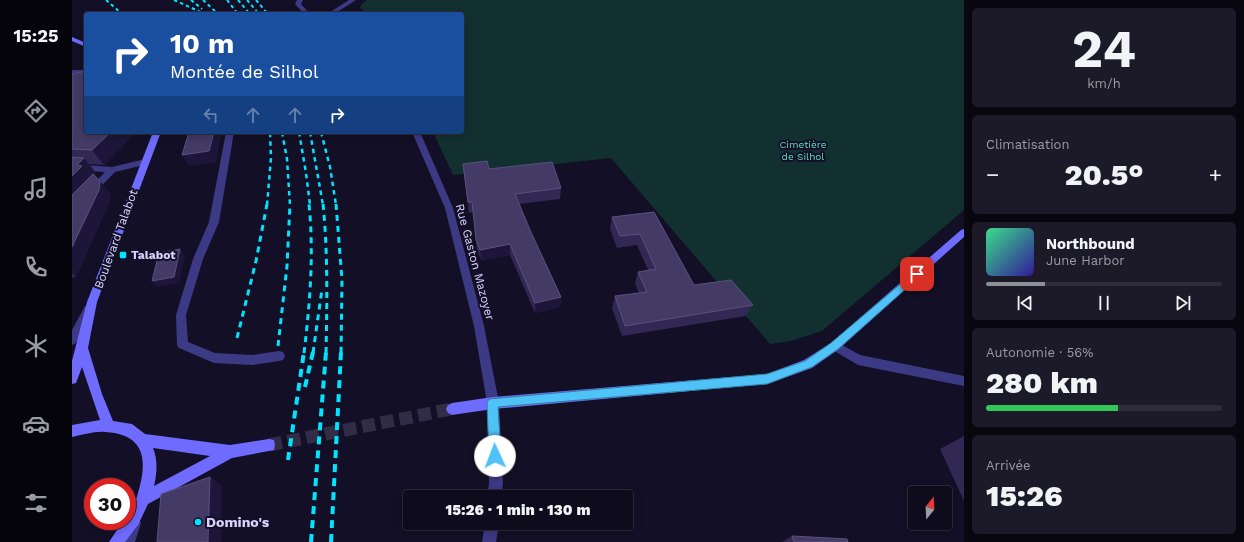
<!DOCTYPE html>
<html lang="fr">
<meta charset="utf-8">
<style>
:root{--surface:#0e0b1c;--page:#1c1929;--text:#f1f3f6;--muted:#9b9ba3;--line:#2e2b3b;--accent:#8c9099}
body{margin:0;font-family:"Work Sans",sans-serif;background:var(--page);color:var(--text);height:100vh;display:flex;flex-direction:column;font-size:15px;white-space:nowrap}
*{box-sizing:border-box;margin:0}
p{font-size:13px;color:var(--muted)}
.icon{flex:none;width:22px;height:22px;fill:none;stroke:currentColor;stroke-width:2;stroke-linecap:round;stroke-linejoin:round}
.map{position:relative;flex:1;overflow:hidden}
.sheet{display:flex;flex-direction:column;gap:8px;padding:8px;background:#08060f;width:280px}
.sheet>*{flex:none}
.top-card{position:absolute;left:12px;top:12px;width:380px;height:122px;border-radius:4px;box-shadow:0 2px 10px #0003,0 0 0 1px var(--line);background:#1a4fa0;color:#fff;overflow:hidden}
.needle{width:26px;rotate:18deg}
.controls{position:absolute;left:836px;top:486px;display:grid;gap:8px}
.controls a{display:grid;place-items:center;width:44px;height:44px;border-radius:4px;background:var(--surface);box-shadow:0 2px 10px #0003,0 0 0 1px var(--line);font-size:20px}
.speed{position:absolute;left:12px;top:478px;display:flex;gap:8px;font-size:20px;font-weight:700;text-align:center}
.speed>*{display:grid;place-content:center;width:52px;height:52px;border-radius:50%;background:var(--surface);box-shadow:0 2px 10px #0003,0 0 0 1px var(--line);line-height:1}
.speed .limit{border:6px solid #d22;background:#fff;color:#111}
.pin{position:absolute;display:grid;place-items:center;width:34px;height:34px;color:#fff;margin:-17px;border-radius:8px;box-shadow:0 2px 6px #0006}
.me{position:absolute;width:44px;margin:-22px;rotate:358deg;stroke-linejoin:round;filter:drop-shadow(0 0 3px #0008)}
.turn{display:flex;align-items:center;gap:14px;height:84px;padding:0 20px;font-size:18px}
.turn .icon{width:52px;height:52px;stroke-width:2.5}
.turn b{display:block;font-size:28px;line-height:34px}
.lanes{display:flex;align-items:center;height:38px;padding:0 20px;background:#0003;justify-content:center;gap:20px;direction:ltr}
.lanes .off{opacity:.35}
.big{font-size:30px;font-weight:800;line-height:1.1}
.sheet .card{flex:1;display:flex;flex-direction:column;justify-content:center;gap:6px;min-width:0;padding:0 14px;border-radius:6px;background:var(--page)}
.sheet .dial{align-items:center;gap:0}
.dial b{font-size:52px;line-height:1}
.song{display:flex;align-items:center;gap:12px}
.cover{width:48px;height:48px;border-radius:6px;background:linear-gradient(135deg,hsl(150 70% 55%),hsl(250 70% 35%))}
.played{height:4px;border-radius:2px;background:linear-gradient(90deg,var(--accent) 25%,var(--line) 25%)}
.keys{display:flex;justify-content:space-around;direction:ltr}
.heat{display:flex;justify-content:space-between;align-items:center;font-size:22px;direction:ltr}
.charge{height:6px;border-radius:3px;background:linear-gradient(90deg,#34c759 56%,var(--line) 0)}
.trip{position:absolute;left:331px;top:490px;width:230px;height:40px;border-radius:4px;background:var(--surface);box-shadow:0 2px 10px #0003,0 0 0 1px var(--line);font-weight:800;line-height:40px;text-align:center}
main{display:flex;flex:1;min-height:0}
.dock{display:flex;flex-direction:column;width:72px;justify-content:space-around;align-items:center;background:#06040b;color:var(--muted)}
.dock .icon{width:28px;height:28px}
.dock .on{color:var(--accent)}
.dock b{font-size:18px;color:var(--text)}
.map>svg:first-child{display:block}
.green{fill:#12302f}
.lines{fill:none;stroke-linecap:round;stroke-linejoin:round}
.secondary-tunnel{stroke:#312d47;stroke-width:13;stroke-dasharray:13 6;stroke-linecap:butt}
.lane{fill:#3d3a85;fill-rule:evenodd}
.street{fill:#3d3a85;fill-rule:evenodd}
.secondary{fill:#6f6bff;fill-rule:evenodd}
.rail-far3{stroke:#00e5ff;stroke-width:2;stroke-dasharray:3.5 3;stroke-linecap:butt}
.rail-far2{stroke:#00e5ff;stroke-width:2.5;stroke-dasharray:4.5 4;stroke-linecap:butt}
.rail-far1{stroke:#00e5ff;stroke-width:3;stroke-dasharray:6 5;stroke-linecap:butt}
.rail{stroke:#00e5ff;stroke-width:4;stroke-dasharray:8 6;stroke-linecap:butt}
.wall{fill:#312854}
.shaded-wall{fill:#1d163a}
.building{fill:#433a66;stroke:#5a527e}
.route{fill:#4fc3f7;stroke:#337fa1}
.poi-dot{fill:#00e5ff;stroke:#130f26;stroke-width:1.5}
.labels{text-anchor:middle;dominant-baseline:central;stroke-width:4;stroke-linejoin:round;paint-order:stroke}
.far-park-label{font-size:10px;fill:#5fe0c0;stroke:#130f26}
.street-label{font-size:12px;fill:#d9d4ff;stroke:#130f26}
.poi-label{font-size:12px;font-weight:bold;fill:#d9d4ff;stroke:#130f26;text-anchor:start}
.near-poi-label{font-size:14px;font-weight:bold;fill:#d9d4ff;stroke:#130f26;text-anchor:start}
</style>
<main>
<nav class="dock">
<b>15:25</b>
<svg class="icon on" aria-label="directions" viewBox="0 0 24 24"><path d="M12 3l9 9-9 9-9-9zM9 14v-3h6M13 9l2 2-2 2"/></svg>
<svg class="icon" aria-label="music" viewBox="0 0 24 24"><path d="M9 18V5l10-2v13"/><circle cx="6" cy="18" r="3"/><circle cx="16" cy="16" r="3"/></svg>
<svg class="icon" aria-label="phone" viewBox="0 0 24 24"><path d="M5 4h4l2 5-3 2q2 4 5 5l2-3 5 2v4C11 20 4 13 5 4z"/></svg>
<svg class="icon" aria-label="climate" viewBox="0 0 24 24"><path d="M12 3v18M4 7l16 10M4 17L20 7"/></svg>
<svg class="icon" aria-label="car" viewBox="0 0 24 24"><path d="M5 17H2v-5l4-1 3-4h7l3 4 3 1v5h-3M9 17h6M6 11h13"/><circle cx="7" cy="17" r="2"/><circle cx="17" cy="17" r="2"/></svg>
<svg class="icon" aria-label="filters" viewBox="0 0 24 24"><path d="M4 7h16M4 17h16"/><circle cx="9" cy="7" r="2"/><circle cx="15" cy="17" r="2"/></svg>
</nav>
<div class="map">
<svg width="892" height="542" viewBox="0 0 892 542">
<rect width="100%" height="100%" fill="#130f26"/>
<path class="green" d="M295,0H892V210L750,331L719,341L698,344L539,158L381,175L361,132H390V14H298L288,8L289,5Z"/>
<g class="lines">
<path class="secondary-tunnel" d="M197,445L380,409"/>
<path class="lane" d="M154,132H162L147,222L131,259L114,315L116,342L143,353L180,355L207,351L211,352L213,356L211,360L207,361L180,365L142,363L107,348L105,345L104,315L121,259L137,222Z
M62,516L67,518L69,523L63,542H49L57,518Z"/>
<path class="street" d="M225,0H231L229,4L238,14H232L223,4Z
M277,0H284L262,14H255Z
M0,70H14V74H0Z
M340,132H348L381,208L412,326L427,403L431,483L429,497H415L417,483L415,403L402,326L373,208Z
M73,159L77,162L76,164L43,172L3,213L0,214V206L33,172L0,170V164L40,167Z
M17,305L21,306L22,309L4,343L0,345V330L13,306Z
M763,341L788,355L892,376V386L786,365L759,349L757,346L759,343Z
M413,523H427L424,542H410Z"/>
<path class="secondary" d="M0,37L14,43V47L0,41Z
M81,132H89L25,302L16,348L30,394L41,421L60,424L73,434L158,445L197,439L202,440L203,445L202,450L197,451L160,458L76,504L66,525L53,542H37L51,521H55C55,511 64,503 66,493C76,460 73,434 33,432C23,431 10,435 0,437V425L28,420L10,367L4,383L0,384V361L15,302ZM81,448L138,456L82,486C85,473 86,460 81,448Z
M892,229V237L767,349L740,368L695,384L421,409L380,415L376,413L374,409L376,405L380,403L421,397L695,374L732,360L759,343L889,230Z"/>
<path class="rail-far3" d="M34,0L50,14
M102,0L133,14
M119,0L130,9
M131,0L146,14
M155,0L166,14
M166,0L178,14
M175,0L187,14
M184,0L196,14"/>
<path class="rail-far2" d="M210,132L215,159L218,205
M227,132L234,173L238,205
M238,132L251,205
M249,132L258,167L264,205
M195,205L199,158L198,132"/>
<path class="rail-far1" d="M251,204C256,253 255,304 254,353
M264,204L270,280L269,353
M165,338L184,261L195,204
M206,346L215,266L218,204
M232,353C238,304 242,253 237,204
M241,353L250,289"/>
<path class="rail" d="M233,387L241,352
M216,460L232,352
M239,542L254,352
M259,542L269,352"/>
</g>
<path class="wall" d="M0,74L14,132H64L32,165L17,164L24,173L22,176L38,193L37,203L4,277L0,278Z
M391,164L417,169L489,188L488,199L447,204L458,230L489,297L488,307L463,313L438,255L409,260L405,250L401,212L397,213Z
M582,212L622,285L681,305L674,316L550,336L540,308L543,296L567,293L563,283L566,272L576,270L565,245L545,248L538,229L540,217Z
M892,436V501L868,449Z
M720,536L776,542H710Z"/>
<path class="shaded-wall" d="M39,132H64L32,165L20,150Z
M142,132H150L144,162L117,166L110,155Z
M12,158L24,173L20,177L0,204V176L5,165Z
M28,181L38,193L37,203L4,277L0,273V247Z
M438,244V255L409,260L408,250Z
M108,249L113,256L107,283L85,287L80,281Z
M489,297L488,307L463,313V303Z
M138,477L150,485L149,542H136Z"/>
<path class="building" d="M14,71V132H39L20,150L0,149V74Z
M117,132H142L137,151L110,155Z
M0,157L12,158L5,165L10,166L0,176Z
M415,161L417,169L480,162L489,188L443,194L458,230L489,297L463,303L438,244L408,250L404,240L400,202H396L391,164Z
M21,174L28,181L27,190L0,247V195Z
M582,212L622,285L659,280L681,305L553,326L543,296L575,292L566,272L584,269L568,234L548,236L540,217Z
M108,249L102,277L80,281L87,253Z
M138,477L136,542H85L89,494Z
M720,536L775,539L776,542H722Z"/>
<path class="route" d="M845,270L849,274L848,276L766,349L740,367L695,384L426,407L429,456L427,461L423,462L419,461L417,456L415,403L417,399L695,374L733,361L759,343Z"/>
<g class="poi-dot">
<rect x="47" y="251" width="8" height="8" rx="2"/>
<circle cx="126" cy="522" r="4"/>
</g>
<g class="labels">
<g class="far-park-label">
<text x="731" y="144">Cimetière<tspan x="731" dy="12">de Silhol</tspan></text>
</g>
<g class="street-label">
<text transform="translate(44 239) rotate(-70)">Boulevard Talabot</text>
<text transform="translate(403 262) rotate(75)">Rue Gaston Mazoyer</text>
</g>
<g class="poi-label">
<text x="59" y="255">Talabot</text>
</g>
<g class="near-poi-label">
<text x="134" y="522">Domino's</text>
</g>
</g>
</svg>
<div class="controls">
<a><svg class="needle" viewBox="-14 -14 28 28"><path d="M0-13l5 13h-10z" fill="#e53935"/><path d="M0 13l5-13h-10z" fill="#9b9ba3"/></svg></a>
</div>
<div class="speed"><div class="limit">30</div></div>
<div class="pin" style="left:845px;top:274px;background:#d93025"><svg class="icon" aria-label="arrive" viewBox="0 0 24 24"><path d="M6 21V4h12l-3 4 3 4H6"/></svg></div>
<svg class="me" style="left:423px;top:456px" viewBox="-20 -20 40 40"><circle r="19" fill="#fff"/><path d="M0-13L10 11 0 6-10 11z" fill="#4fc3f7"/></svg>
<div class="trip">15:26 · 1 min · 130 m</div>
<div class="top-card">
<div class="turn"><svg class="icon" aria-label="right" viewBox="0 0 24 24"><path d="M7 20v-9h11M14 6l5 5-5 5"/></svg><div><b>10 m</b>Montée de Silhol</div></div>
<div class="lanes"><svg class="icon off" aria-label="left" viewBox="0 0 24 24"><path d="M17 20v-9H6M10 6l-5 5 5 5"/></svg><svg class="icon off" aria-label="ahead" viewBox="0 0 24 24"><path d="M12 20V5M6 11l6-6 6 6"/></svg><svg class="icon off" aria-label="ahead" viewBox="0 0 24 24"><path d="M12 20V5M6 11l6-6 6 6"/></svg><svg class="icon" aria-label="right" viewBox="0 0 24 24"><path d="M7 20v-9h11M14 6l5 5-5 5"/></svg></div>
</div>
</div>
<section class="sheet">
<div class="card dial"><b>24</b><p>km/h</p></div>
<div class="card"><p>Climatisation</p>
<div class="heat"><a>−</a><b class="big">20.5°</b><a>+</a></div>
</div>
<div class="card">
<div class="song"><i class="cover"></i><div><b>Northbound</b><p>June Harbor</p></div></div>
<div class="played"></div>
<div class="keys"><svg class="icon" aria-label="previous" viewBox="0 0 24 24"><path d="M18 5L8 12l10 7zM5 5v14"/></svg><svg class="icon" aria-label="pause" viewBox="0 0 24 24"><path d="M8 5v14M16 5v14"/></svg><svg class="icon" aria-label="next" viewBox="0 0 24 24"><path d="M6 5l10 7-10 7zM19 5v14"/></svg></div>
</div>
<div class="card"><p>Autonomie · 56%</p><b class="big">280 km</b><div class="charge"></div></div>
<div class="card"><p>Arrivée</p><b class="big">15:26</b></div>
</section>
</main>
